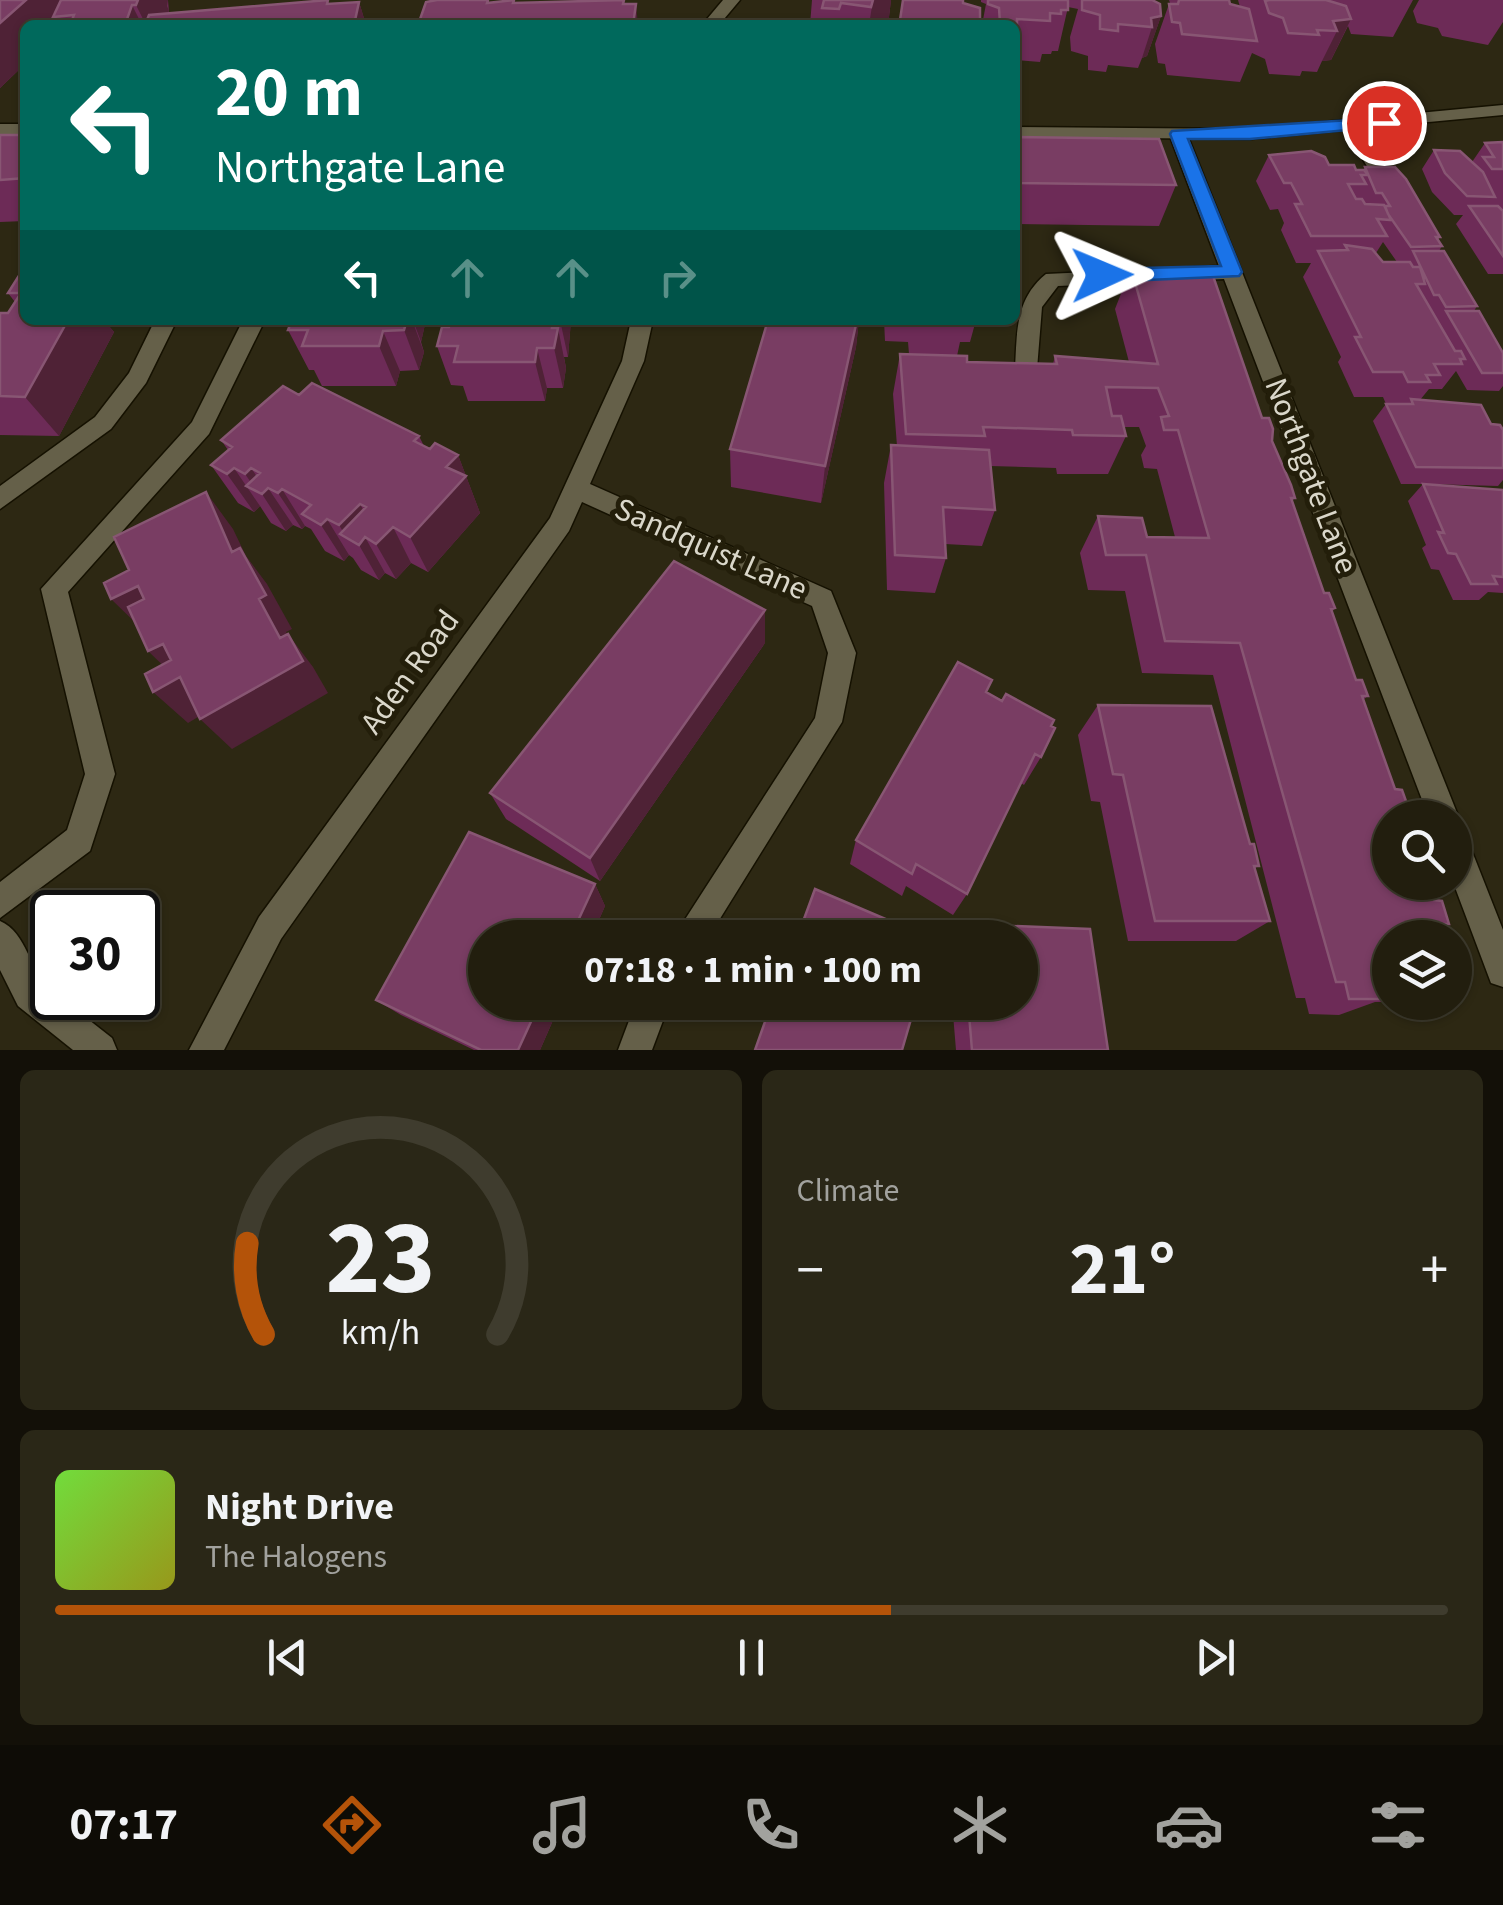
<!DOCTYPE html>
<meta charset="utf-8">
<style>
:root{--surface:#221e0e;--page:#2a2717;--text:#f1f3f6;--muted:#a2a29e;--line:#3f3c2e;--accent:#b45309}
body{margin:0;font-family:"Source Sans 3",sans-serif;background:var(--page);color:var(--text);height:100vh;display:flex;flex-direction:column;font-size:38px;white-space:nowrap}
*{box-sizing:border-box;margin:0}
p{font-size:32px;color:var(--muted)}
.icon{flex:none;width:55px;height:55px;fill:none;stroke:currentColor;stroke-width:2;stroke-linecap:round;stroke-linejoin:round}
.map{position:relative;height:1050px;overflow:hidden}
.panel{display:flex;flex-direction:column;gap:20px;padding:20px;background:#131008;flex:1}
.panel>*{flex:none}
.hud{position:absolute;left:20px;top:20px;width:1000px;height:305px;border-radius:15px;box-shadow:0 2px 8px #0004,0 0 0 2px var(--line);background:#00695c;color:#fff;overflow:hidden}
.buttons{position:absolute;left:1372px;top:800px;display:grid;gap:20px}
.buttons a{display:grid;place-items:center;width:100px;height:100px;border-radius:50%;background:var(--surface);box-shadow:0 2px 8px #0004,0 0 0 2px var(--line);font-size:50px}
.speed{position:absolute;left:30px;top:890px;display:flex;gap:20px;font-size:50px;font-weight:700;text-align:center}
.speed>*{display:grid;place-content:center;width:130px;height:130px;border-radius:50%;background:var(--surface);box-shadow:0 2px 8px #0004,0 0 0 2px var(--line);line-height:1}
.speed .limit{border:5px solid #111;border-radius:15px;background:#fff;color:#111}
.pin{position:absolute;display:grid;place-items:center;width:85px;height:85px;color:#fff;margin:-42px;border:5px solid #fff;border-radius:50%;box-shadow:0 2px 10px #0007}
.me{position:absolute;width:110px;margin:-55px;rotate:89deg;stroke-linejoin:round;filter:drop-shadow(0 0 8px #0008)}
.turn{display:flex;align-items:center;gap:35px;height:210px;padding:0 30px;font-size:45px}
.turn .icon{width:130px;height:130px;stroke-width:2.5}
.turn b{display:block;font-size:70px;line-height:85px}
.lanes{display:flex;align-items:center;height:95px;padding:0 30px;background:#0003;justify-content:center;gap:50px;direction:ltr}
.lanes .off{opacity:.35}
.big{font-size:75px;font-weight:700;line-height:1.1}
.panel .tile{flex:1;display:flex;flex-direction:column;justify-content:center;gap:15px;min-width:0;padding:0 35px;border-radius:15px;background:var(--page)}
.panel .dial{align-items:center;gap:0}
.dial svg{height:260px;overflow:visible;fill:none;stroke:var(--line);stroke-width:7;stroke-linecap:round;text-anchor:middle}
.dial text{fill:var(--text);stroke:none}
.song{display:flex;align-items:center;gap:30px}
.cover{width:120px;height:120px;border-radius:15px;background:linear-gradient(135deg,hsl(100 70% 55%),hsl(60 70% 35%))}
.played{height:10px;border-radius:5px;background:linear-gradient(90deg,var(--accent) 60%,var(--line) 60%)}
.keys{display:flex;justify-content:space-around;direction:ltr}
.heat{display:flex;justify-content:space-between;align-items:center;font-size:55px;direction:ltr}
.panel .tiles{flex:1;display:grid;gap:20px;grid-template-columns:1fr 1fr}
.tile:last-child{grid-column:span 2}
.trip{position:absolute;left:468px;top:920px;width:570px;height:100px;border-radius:50px;background:var(--surface);box-shadow:0 2px 8px #0004,0 0 0 2px var(--line);font-weight:700;line-height:100px;text-align:center}
.dock{display:flex;height:160px;justify-content:space-around;align-items:center;background:#0e0c06;color:var(--muted)}
.dock .icon{width:70px;height:70px}
.dock .current{color:var(--accent)}
.dock b{font-size:45px;color:var(--text)}
.map>svg:first-child{display:block}
.lines{fill:none;stroke-linecap:round;stroke-linejoin:round}
.lane-casing{stroke:#151101;stroke-width:3}
.street-casing{stroke:#151101;stroke-width:3}
.secondary-casing{stroke:#151101;stroke-width:3}
.lane{fill:#656049;fill-rule:evenodd}
.street{fill:#656049;fill-rule:evenodd}
.secondary{fill:#656049;fill-rule:evenodd}
.wall{fill:#6d2b57;fill-rule:evenodd}
.shaded-wall{fill:#4f2236}
.building{fill:#793d63;stroke:#885673;stroke-width:2.5}
.route{fill:#1a73e8;stroke:#114b97;stroke-width:2.5}
.labels{text-anchor:middle;dominant-baseline:central;stroke-width:10;stroke-linejoin:round;paint-order:stroke}
.street-label{font-size:32px;fill:#dad7ca;stroke:#231e0a}
</style>
<div class="map">
<svg width="1503" height="1050" viewBox="0 0 1503 1050">
<rect width="100%" height="100%" fill="#2d2813"/>
<g class="lines">
<defs>
<path id="lane" d="M155,320H177L146,383L111,429L0,509V486L95,417L129,373Z
M243,320H265L209,434L68,592L115,774L90,851L0,918V882L67,830L85,774L41,589L192,422Z
M0,921C27,932 30,973 52,991V998H61L112,1038L117,1050H73L18,1006L0,970Z"/>
<path id="street" d="M723,0H740L719,25H702Z
M1352,122L1361,127L1404,194L1401,198L1394,200L1384,194L1343,127Z
M1178,129L1187,134L1459,818L1455,828V818H1429L1224,279L1058,286L1042,307L1037,369L1026,377L1015,369C1017,333 1015,299 1046,274L1219,266L1169,134Z
M631,320H653L644,361L590,484L831,591L856,653L842,722L708,938H673L815,718L828,653L812,606L582,502L569,531L281,939L224,1050H189L259,917L550,518L622,361Z
M1455,832L1466,836L1503,930V987L1491,983L1453,882Z
M636,1002H670L652,1050H618Z"/>
<path id="secondary" d="M1503,105V115L1250,139L1015,137V127L1250,129Z
M0,124H25V134H0Z"/>
</defs>
<use href="#lane" class="lane-casing"/>
<use href="#street" class="street-casing"/>
<use href="#secondary" class="secondary-casing"/>
<use href="#lane" class="lane"/>
<use href="#street" class="street"/>
<use href="#secondary" class="secondary"/>
</g>
<path class="wall" d="M0,0H168L169,13L359,2L366,25H25V64L0,88Z
M812,0H891L888,25H810Z
M981,0H1152L1161,16L1147,56L1142,58L1138,68L1108,65L1106,72L1088,70V56L1071,51L1070,37L1078,9L1068,7L1058,51H1052L1051,54H1042L1040,62L1015,60V25H982L986,4L981,2Z
M1169,0H1229L1230,4L1240,7L1238,0H1413L1393,37L1351,34L1348,26L1331,60L1322,61L1317,72L1302,71L1300,76L1269,74L1265,59L1252,53L1240,82L1167,75L1165,64L1158,63L1155,44L1169,4H1176L1170,3Z
M1419,0H1503V22L1488,45L1442,36L1438,28L1417,23L1413,11Z
M0,135H25V221L0,222Z
M1015,137L1176,185L1159,226L1015,224Z
M1503,142V274H1488L1456,224L1463,215H1454L1432,192L1422,169L1434,150L1472,162L1485,143Z
M1269,155L1356,170H1364L1365,167L1440,237L1438,240L1442,246L1439,251L1477,306L1474,311L1503,353V386L1499,391L1467,390L1456,371L1442,389H1429L1420,400L1491,424L1503,430V480L1498,486L1429,484L1503,490V593L1488,592L1479,600H1453L1439,570L1431,569L1422,548L1426,545L1408,501L1423,484H1401L1373,421L1386,404L1383,397H1354L1338,362L1341,357L1303,277L1311,263H1296L1281,230L1284,223L1278,209L1270,210L1256,181ZM1383,242L1397,262H1383L1376,253Z
M25,266V320H111L108,325L114,332L59,436L0,435V313H8L15,302L8,293Z
M1131,268L1262,418L1295,498L1292,501L1324,593L1335,608L1332,612L1356,680L1368,696L1364,699L1390,818L1434,900L1449,924L1390,938V1002H1375L1339,1015L1309,1014L1305,998H1296L1213,675L1142,673L1125,591L1088,590L1080,553L1098,516L1147,537H1175L1157,469L1144,468L1141,455L1146,446L1139,427H1124L1126,436L1108,474H1057L1056,468L990,466L995,510L982,546L945,544L946,558L935,593L887,590L884,483L891,445L897,446L893,394L900,354H909L908,342L885,341L884,320H976L970,342H960L957,356L967,362L1053,364L1055,356L1129,362L1115,309Z
M292,320H426L421,342L424,352L419,370L400,371L396,386H322L314,370H309L288,330Z
M447,320H571L568,357H564L566,368L563,388H547L545,401H468L463,386L451,385L437,346L449,327Z
M768,320H859L856,347L821,503L731,487L730,449Z
M299,395L419,436L424,446L430,449L458,455L480,513L428,572L411,563L396,579L385,573L379,580L361,570L353,558L349,555L344,561L325,551L311,529L305,526L302,529L293,525L286,531L271,523L260,506L254,512L238,503L211,465L228,450L221,440Z
M765,643L600,881L506,819L490,793Z
M987,692L1051,726L1041,757L1024,785L1021,783L967,894L953,915L906,886L902,896L850,864L856,840Z
M1098,705L1250,844L1259,866L1255,868L1270,921L1236,941H1128L1100,802L1091,801L1078,735Z
M469,832L595,884L605,906L591,938H485V1002H561L540,1050H474L401,1015L376,1000Z
M962,924L1090,929L1108,1050H956L952,1002H1020V938H952Z"/>
<path class="shaded-wall" d="M26,0H87L74,15L53,17L58,25H25V64L0,88V23Z
M138,0H168L167,6L169,11L164,25H146L136,5Z
M873,0H891L888,25H869Z
M359,2L366,25H354Z
M636,4L638,25H633Z
M132,5L142,25H125Z
M1161,16L1147,56L1142,58L1152,27L1151,18Z
M1351,19L1331,60L1322,61L1337,31L1333,21Z
M68,320H111L108,325L114,332L59,436L25,397Z
M407,320H412L424,352L419,370L404,330Z
M413,320H426L421,342Z
M560,320H571L568,357Z
M857,320H859L856,347L821,503L825,466Z
M553,323L556,339L558,328L566,368L563,388L554,348Z
M383,331L400,371L396,386L379,346Z
M537,348L547,388L545,401L535,362Z
M458,455L480,513L428,572L410,537L446,467Z
M234,468L260,506L254,512L227,474Z
M251,468L266,490L268,488L293,525L286,531L262,494L257,491L245,474Z
M282,489L305,526L302,529L278,493Z
M206,492L233,529L246,556L267,584L292,629L286,632L302,662L288,634L313,667L328,693L232,749L200,719L232,552Z
M360,504L380,540L393,527L411,563L396,579L376,544L365,537L385,573L379,580L359,545L347,538L339,525Z
M327,519L349,555L344,561L321,525Z
M138,586L171,620L146,633L111,599Z
M765,610V643L600,881L590,858Z
M163,644L213,708L188,723L153,692L177,679L148,651Z
M595,884L605,906L591,938H570Z
M540,1002H561L540,1050H518Z"/>
<path class="building" d="M0,0H26L0,23Z
M61,0H138L136,5H132L125,25H70L74,15L53,17Z
M328,0L327,4L359,2L354,25H145L149,15Z
M437,0H488L487,3L514,0L513,3L624,0L623,4H636L633,25H418L426,2Z
M824,0H873L871,7L841,3L839,9L822,8Z
M903,0H963V3L980,8V25H906V21L900,20Z
M988,0H1068V10H1061V14L1050,13V21L1017,19V24L1000,23L999,8L988,4Z
M1082,0H1152L1160,4L1161,16L1151,18L1152,27L1118,24V31L1100,29V15L1082,10Z
M1179,0H1229L1230,4L1249,9L1257,41L1182,34L1180,23L1172,22L1169,4H1178Z
M1269,0H1326L1346,6L1351,19L1333,21L1337,31L1317,30L1319,35L1288,33L1283,18L1269,13L1265,1Z
M0,135H25V178L0,180Z
M1015,137L1159,139L1176,185L1015,183Z
M1503,142V169H1492L1483,157H1494L1485,143Z
M1434,150L1460,151L1483,172L1495,197L1467,196L1445,173Z
M1311,151L1325,157L1329,165H1354L1356,170H1364L1368,175H1361L1366,184H1348L1356,199H1362L1365,204L1384,205L1391,220L1377,219L1387,236H1311L1295,204H1302L1291,183H1284L1269,155Z
M1365,167H1395L1406,179L1440,237H1436L1442,246L1411,247L1388,214L1385,206H1390L1382,193H1376Z
M1469,206H1498L1503,211V256Z
M1345,245L1372,249L1383,262H1410L1413,267H1420L1425,284H1416L1455,351H1461L1465,359H1460L1462,364H1434L1440,375H1426L1430,382H1408L1403,372H1373L1355,337H1361L1318,251L1348,250Z
M1413,251H1444L1477,306L1446,307L1439,295H1434Z
M25,266V320H68L25,397L0,396V313H8L21,293H8Z
M1131,268L1211,270L1262,418H1269L1273,429L1272,441L1291,485L1295,498H1291L1324,593H1329L1335,608L1331,609L1356,680H1362L1368,696H1362L1395,789L1402,790L1412,818H1390V882H1428L1434,900L1442,901L1449,924H1445L1450,938H1390V985H1377L1382,999H1349L1345,982H1336L1240,643L1165,641L1146,555H1106L1098,516L1142,518L1147,537L1209,538L1178,430H1164L1161,417L1169,416L1158,388L1106,387L1112,416H1121L1126,436L1073,435L1072,430L983,427L985,436L906,434L900,354L967,356V362L1057,364L1055,356L1158,364Z
M1446,311H1479L1503,353V373H1482Z
M292,320H407L404,330L383,331L379,346H302L308,330H288Z
M470,320H535V323H553L552,328H558L554,348H537L535,362H454L458,346H437L442,327H449L451,323H470Z
M768,320H857L825,466L730,449Z
M312,383L419,436L414,441L430,449L435,443L458,455L446,467L466,476L410,537L393,527L376,544L365,537L359,545L340,534L366,507L360,504L339,525L327,519L321,525L302,514L311,505L282,489L278,493L268,488L262,494L246,486L260,473L251,468L245,474L234,468L227,474L211,465L232,447L221,440L283,386L299,395Z
M1411,399L1481,405L1491,424L1500,425L1503,430V468L1416,467L1386,404H1413Z
M891,445L989,450L995,510L943,507L946,558L895,555Z
M1423,484L1503,490V577L1493,576L1497,584H1471L1456,554L1448,553L1438,532L1444,533Z
M206,492L232,552L240,548L266,595L259,599L280,638L288,634L303,661L200,719L180,677L153,692L145,674L171,660L163,644L148,651L128,607L144,599L138,586L111,599L104,583L129,570L114,537Z
M674,561L765,610L590,858L490,793Z
M958,662L992,680L986,692L1002,701L1006,694L1054,720L1051,726L1055,728L1041,757L1035,754L967,894L916,864L912,874L856,840Z
M1098,705L1211,706L1250,844H1254L1259,866H1254L1270,921H1155L1123,775L1113,774Z
M469,832L595,884L570,938H485V1002H540L518,1050H481L376,1000Z
M815,889L930,938H797Z
M962,924L1090,929L1108,1050H972L968,1002H1020V938H963Z
M1455,953L1467,987H1455Z
M772,1002H916L902,1050H755Z"/>
<path class="route" d="M1384,118L1393,123L1390,126L1250,139H1188L1242,272L1239,276L1102,282L1092,275L1102,269L1221,266L1170,134L1172,131Z"/>
<g class="labels">
<g class="street-label">
<text transform="translate(1311 476) rotate(69)">Northgate Lane</text>
<text transform="translate(711 549) rotate(24)">Sandquist Lane</text>
<text transform="translate(410 672) rotate(-54)">Aden Road</text>
</g>
</g>
</svg>
<div class="buttons">
<a><svg class="icon" aria-label="search" viewBox="0 0 24 24"><circle cx="10" cy="10" r="6"/><path d="M15 15l6 6"/></svg></a>
<a><svg class="icon" aria-label="layers" viewBox="0 0 24 24"><path d="M12 4l9 5-9 5-9-5zM3 14l9 5 9-5"/></svg></a>
</div>
<div class="speed"><div class="limit">30</div></div>
<div class="pin" style="left:1384px;top:123px;background:#d93025"><svg class="icon" aria-label="arrive" viewBox="0 0 24 24"><path d="M6 21V4h12l-3 4 3 4H6"/></svg></div>
<svg class="me" style="left:1102px;top:275px" viewBox="-20 -20 40 40"><path d="M0-17L14 15 0 8-14 15z" fill="#1a73e8" stroke="#fff" stroke-width="4"/></svg>
<div class="trip">07:18 · 1 min · 100 m</div>
<div class="hud">
<div class="turn"><svg class="icon" aria-label="left" viewBox="0 0 24 24"><path d="M17 20v-9H6M10 6l-5 5 5 5"/></svg><div><b>20 m</b>Northgate Lane</div></div>
<div class="lanes"><svg class="icon" aria-label="left" viewBox="0 0 24 24"><path d="M17 20v-9H6M10 6l-5 5 5 5"/></svg><svg class="icon off" aria-label="ahead" viewBox="0 0 24 24"><path d="M12 20V5M6 11l6-6 6 6"/></svg><svg class="icon off" aria-label="ahead" viewBox="0 0 24 24"><path d="M12 20V5M6 11l6-6 6 6"/></svg><svg class="icon off" aria-label="right" viewBox="0 0 24 24"><path d="M7 20v-9h11M14 6l5 5-5 5"/></svg></div>
</div>
</div>
<section class="panel">
<div class="tiles">
<div class="tile dial"><svg viewBox="0 0 100 80">
<path d="M14 69A42 42 0 1 1 86 69"/>
<path d="M14 69A42 42 0 0 1 9 41" stroke="#b45309"/>
<text x="50" y="56" font-size="32" font-weight="700">23</text>
<text x="50" y="72" font-size="11">km/h</text>
</svg></div>
<div class="tile"><p>Climate</p>
<div class="heat"><a>−</a><b class="big">21°</b><a>+</a></div>
</div>
<div class="tile">
<div class="song"><i class="cover"></i><div><b>Night Drive</b><p>The Halogens</p></div></div>
<div class="played"></div>
<div class="keys"><svg class="icon" aria-label="previous" viewBox="0 0 24 24"><path d="M18 5L8 12l10 7zM5 5v14"/></svg><svg class="icon" aria-label="pause" viewBox="0 0 24 24"><path d="M8 5v14M16 5v14"/></svg><svg class="icon" aria-label="next" viewBox="0 0 24 24"><path d="M6 5l10 7-10 7zM19 5v14"/></svg></div>
</div>
</div>
</section>
<nav class="dock">
<b>07:17</b>
<svg class="icon current" aria-label="directions" viewBox="0 0 24 24"><path d="M12 3l9 9-9 9-9-9zM9 14v-3h6M13 9l2 2-2 2"/></svg>
<svg class="icon" aria-label="music" viewBox="0 0 24 24"><path d="M9 18V5l10-2v13"/><circle cx="6" cy="18" r="3"/><circle cx="16" cy="16" r="3"/></svg>
<svg class="icon" aria-label="phone" viewBox="0 0 24 24"><path d="M5 4h4l2 5-3 2q2 4 5 5l2-3 5 2v4C11 20 4 13 5 4z"/></svg>
<svg class="icon" aria-label="climate" viewBox="0 0 24 24"><path d="M12 3v18M4 7l16 10M4 17L20 7"/></svg>
<svg class="icon" aria-label="car" viewBox="0 0 24 24"><path d="M5 17H2v-5l4-1 3-4h7l3 4 3 1v5h-3M9 17h6M6 11h13"/><circle cx="7" cy="17" r="2"/><circle cx="17" cy="17" r="2"/></svg>
<svg class="icon" aria-label="filters" viewBox="0 0 24 24"><path d="M4 7h16M4 17h16"/><circle cx="9" cy="7" r="2"/><circle cx="15" cy="17" r="2"/></svg>
</nav>
